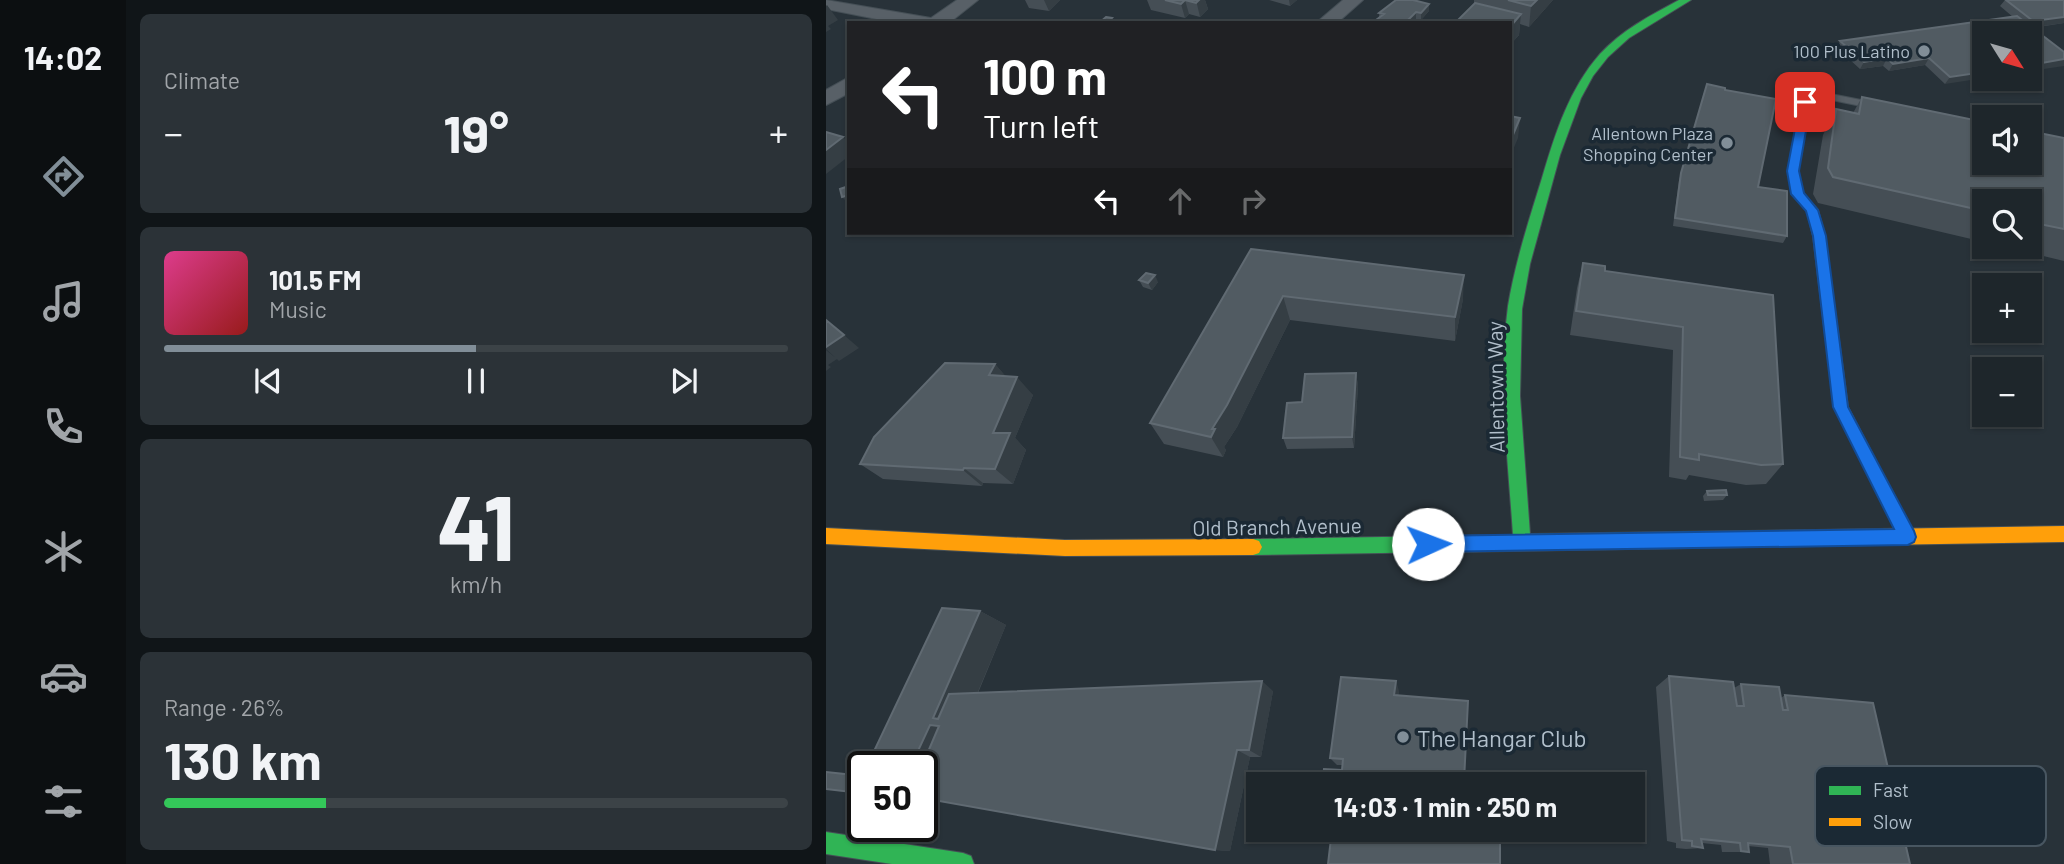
<!DOCTYPE html>
<meta charset="utf-8">
<style>
:root{--surface:#1e262b;--page:#2b3237;--text:#f1f3f6;--muted:#a1a5a9;--line:#3c4347;--accent:#818e98}
body{margin:0;font-family:Barlow,sans-serif;background:var(--page);color:var(--text);height:100vh;display:flex;flex-direction:column;font-size:26px;white-space:nowrap}
*{box-sizing:border-box;margin:0}
p{font-size:23px;color:var(--muted)}
.icon{flex:none;width:38px;height:38px;fill:none;stroke:currentColor;stroke-width:2;stroke-linecap:round;stroke-linejoin:round}
.map{position:relative;flex:1;overflow:hidden}
.sheet{display:flex;flex-direction:column;gap:14px;padding:14px;background:#101518;width:700px}
.sheet>*{flex:none}
.top-card{position:absolute;left:21px;top:21px;width:665px;height:214px;border-radius:0px;box-shadow:0 2px 5px #0004,0 0 0 2px var(--line);background:#202124;color:#fff;overflow:hidden}
.needle{width:46px;rotate:127deg}
.buttons{position:absolute;left:1146px;top:21px;display:grid;gap:14px}
.buttons a{display:grid;place-items:center;width:70px;height:70px;border-radius:0px;background:var(--surface);box-shadow:0 2px 5px #0004,0 0 0 2px var(--line);font-size:35px}
.speed{position:absolute;left:21px;top:751px;display:flex;gap:14px;font-size:35px;font-weight:700;text-align:center}
.speed>*{display:grid;place-content:center;width:91px;height:91px;border-radius:50%;background:var(--surface);box-shadow:0 2px 5px #0004,0 0 0 2px var(--line);line-height:1}
.speed .limit{border:4px solid #111;border-radius:10px;background:#fff;color:#111}
.pin{position:absolute;display:grid;place-items:center;width:60px;height:60px;color:#fff;margin:-30px;border-radius:14px;box-shadow:0 4px 10px #0006}
.me{position:absolute;width:77px;margin:-38px;rotate:88deg;stroke-linejoin:round;filter:drop-shadow(0 0 5px #0008)}
.turn{display:flex;align-items:center;gap:24px;height:147px;padding:0 21px;font-size:32px}
.turn .icon{width:91px;height:91px;stroke-width:2.5}
.turn b{display:block;font-size:49px;line-height:60px}
.lanes{display:flex;align-items:center;height:66px;padding:0 21px;background:#0003;justify-content:center;gap:35px;direction:ltr}
.lanes .off{opacity:.35}
.big{font-size:52px;font-weight:700;line-height:1.1}
.sheet .card{flex:1;display:flex;flex-direction:column;justify-content:center;gap:10px;min-width:0;padding:0 24px;border-radius:10px;background:var(--page)}
.sheet .dial{align-items:center;gap:0}
.dial b{font-size:91px;line-height:1}
.song{display:flex;align-items:center;gap:21px}
.cover{width:84px;height:84px;border-radius:10px;background:linear-gradient(135deg,hsl(330 70% 55%),hsl(0 70% 35%))}
.played{height:7px;border-radius:4px;background:linear-gradient(90deg,var(--accent) 50%,var(--line) 50%)}
.keys{display:flex;justify-content:space-around;direction:ltr}
.heat{display:flex;justify-content:space-between;align-items:center;font-size:38px;direction:ltr}
.charge{height:10px;border-radius:5px;background:linear-gradient(90deg,#34c759 26%,var(--line) 0)}
.trip{position:absolute;left:420px;top:772px;width:399px;height:70px;border-radius:0px;background:var(--surface);box-shadow:0 2px 5px #0004,0 0 0 2px var(--line);font-weight:700;line-height:70px;text-align:center}
main{display:flex;flex:1;min-height:0}
.dock{display:flex;flex-direction:column;width:126px;justify-content:space-around;align-items:center;background:#0c0f11;color:var(--muted)}
.dock .icon{width:49px;height:49px}
.dock .current{color:var(--accent)}
.dock b{font-size:32px;color:var(--text)}
.map>svg:first-child{display:block}
.lines{fill:none;stroke-linecap:round;stroke-linejoin:round}
.lane-casing{stroke:#454f56;stroke-width:2}
.street-casing{stroke:#454f56;stroke-width:2}
.fast-casing{stroke:#454f56;stroke-width:2}
.slow-casing{stroke:#454f56;stroke-width:2}
.lane{fill:#586067;fill-rule:evenodd}
.street{fill:#586067;fill-rule:evenodd}
.fast{fill:#30b455;fill-rule:evenodd}
.slow{fill:#ff9f0a;fill-rule:evenodd}
.wall{fill:#454e55}
.shaded-wall{fill:#353e44}
.building{fill:#515b62;stroke:#606a72;stroke-width:2}
.route{fill:#1a73e8;stroke:#114b97;stroke-width:2}
.poi-dot{fill:#818e98;stroke:#1b2934;stroke-width:2.5}
.labels{text-anchor:middle;dominant-baseline:central;stroke-width:7;stroke-linejoin:round;paint-order:stroke}
.far-poi-label{font-size:18px;fill:#b1bfcb;stroke:#1b2934;text-anchor:end}
.street-label{font-size:21px;fill:#b1bfcb;stroke:#1b2934}
.near-poi-label{font-size:24px;fill:#b1bfcb;stroke:#1b2934;text-anchor:start}
.key{fill:#1b2934;stroke:#485661;stroke-width:2}
.key-label{font-size:19px;fill:#b1bfcb}
</style>
<main>
<nav class="dock">
<b>14:02</b>
<svg class="icon current" aria-label="directions" viewBox="0 0 24 24"><path d="M12 3l9 9-9 9-9-9zM9 14v-3h6M13 9l2 2-2 2"/></svg>
<svg class="icon" aria-label="music" viewBox="0 0 24 24"><path d="M9 18V5l10-2v13"/><circle cx="6" cy="18" r="3"/><circle cx="16" cy="16" r="3"/></svg>
<svg class="icon" aria-label="phone" viewBox="0 0 24 24"><path d="M5 4h4l2 5-3 2q2 4 5 5l2-3 5 2v4C11 20 4 13 5 4z"/></svg>
<svg class="icon" aria-label="climate" viewBox="0 0 24 24"><path d="M12 3v18M4 7l16 10M4 17L20 7"/></svg>
<svg class="icon" aria-label="car" viewBox="0 0 24 24"><path d="M5 17H2v-5l4-1 3-4h7l3 4 3 1v5h-3M9 17h6M6 11h13"/><circle cx="7" cy="17" r="2"/><circle cx="17" cy="17" r="2"/></svg>
<svg class="icon" aria-label="filters" viewBox="0 0 24 24"><path d="M4 7h16M4 17h16"/><circle cx="9" cy="7" r="2"/><circle cx="15" cy="17" r="2"/></svg>
</nav>
<section class="sheet">
<div class="card"><p>Climate</p>
<div class="heat"><a>−</a><b class="big">19°</b><a>+</a></div>
</div>
<div class="card">
<div class="song"><i class="cover"></i><div><b>101.5 FM</b><p>Music</p></div></div>
<div class="played"></div>
<div class="keys"><svg class="icon" aria-label="previous" viewBox="0 0 24 24"><path d="M18 5L8 12l10 7zM5 5v14"/></svg><svg class="icon" aria-label="pause" viewBox="0 0 24 24"><path d="M8 5v14M16 5v14"/></svg><svg class="icon" aria-label="next" viewBox="0 0 24 24"><path d="M6 5l10 7-10 7zM19 5v14"/></svg></div>
</div>
<div class="card dial"><b>41</b><p>km/h</p></div>
<div class="card"><p>Range · 26%</p><b class="big">130 km</b><div class="charge"></div></div>
</section>
<div class="map">
<svg width="1238" height="864" viewBox="0 0 1238 864">
<rect width="100%" height="100%" fill="#283239"/>
<g class="lines">
<defs>
<path id="lane" d="M995,92L1050,103L1055,106L1050,109L996,98L984,104L972,171L977,193L992,210L999,236L1022,407L1087,532L1084,537L1079,539L1074,537L1008,407L987,236L981,211L967,194L962,171L974,102Z"/>
<path id="street" d="M0,0L105,18L131,0H152L123,23H71L0,9Z
M517,0H537L511,23H490Z
M23,77V93L0,105V90Z"/>
<path id="fast" d="M853,0H865L803,38L782,57L767,76L755,98L734,155L704,264L696,309L694,396L704,534L989,530L995,532L998,538L995,544L989,546L427,555L421,553L418,547L421,541L427,539L687,535C682,459 672,382 682,306C689,263 703,220 716,178C729,134 743,89 774,54C796,30 825,15 853,0Z
M0,832L137,853L145,856L148,864H66L0,854Z"/>
<path id="slow" d="M1238,526V542L989,546L983,544L980,538L983,532L989,530Z
M0,528L239,540L427,539L433,541L436,547L433,553L427,555L239,556L0,544Z"/>
</defs>
<use href="#lane" class="lane-casing"/>
<use href="#street" class="street-casing"/>
<use href="#fast" class="fast-casing"/>
<use href="#slow" class="slow-casing"/>
<use href="#lane" class="lane"/>
<use href="#street" class="street"/>
<use href="#fast" class="fast"/>
<use href="#slow" class="slow"/>
</g>
<path class="wall" d="M199,0H234L223,11L203,8Z
M321,0H379L382,9L374,17L363,14L359,18L325,10Z
M443,0H471L464,6Z
M648,0H727L703,27L694,24L693,35L684,45V23L648,4Z
M1179,0H1238V23L1206,28L1119,84L1099,65L1063,71L1057,66L1034,69L1011,48L1014,41L1187,17L1174,6Z
M603,4V11L595,20L590,19L587,23H546L553,17V13Z
M881,84L899,90L932,187L961,236L957,243L847,226L853,180Z
M1036,97L1238,138V261L1180,247H1204V201H1158V242L992,203L987,194L997,135L1010,109L1027,113Z
M425,249L637,299L629,341L464,320L411,427L398,447L400,450L397,457L338,444L324,423Z
M757,263L779,271L947,295L957,464L940,484L920,485L863,475L860,480L843,477L847,350L744,335L751,288Z
M313,280L332,282L326,290L317,287Z
M169,364L179,376L207,395L189,438L200,450L187,484L157,483L156,486L57,479L34,464Z
M530,373L532,386L528,448L461,449L457,438L476,402Z
M881,491L901,495L897,500L878,501L877,496Z
M154,611L180,625L152,693L447,691L435,757H424L404,851L389,850L96,766H41Z
M843,676L908,688L915,684L955,698L959,695L1084,864H944L942,848L922,846L923,852H896L895,845L876,843L877,848L860,849L850,848V843L841,841L830,687Z
M573,691L572,695L638,781L516,770V765H511L504,758Z"/>
<path class="shaded-wall" d="M218,0H234L223,11Z
M359,0L363,14L359,18L355,4Z
M370,0H379L382,9L374,17Z
M463,0H471L464,6Z
M711,0H727L703,27L705,6Z
M603,4V11L595,20V13Z
M1,5L12,20L2,26L5,29L0,32V6Z
M590,12V19L587,23H583L582,20Z
M695,14L693,35L684,45V27Z
M1238,17V23L1202,28L1207,21Z
M1061,58L1057,66L1034,69L1038,62Z
M1103,58L1099,65L1063,71L1067,64Z
M1238,59V66L1204,71V65Z
M1158,72V78L1119,84L1124,77Z
M694,118L692,138L684,157V142Z
M17,137L23,143V156L0,174V150Z
M23,195V204L16,197Z
M329,275L332,282L326,290L322,283Z
M638,275L637,299L629,341V317Z
M457,296L464,320L411,427L398,447L400,450L397,457L385,437L386,429Z
M18,335L33,348L13,361L0,349V347Z
M0,350L11,359L2,365L5,367L0,371Z
M169,364L185,382L163,375Z
M530,373L532,386L528,448L526,437Z
M191,377L207,395L189,438L200,450L187,484L169,469L167,433Z
M138,468L157,483L156,486L137,470Z
M154,611L180,625L137,727L107,718Z
M436,681L447,691L435,757L423,750Z
M570,681L573,691L571,705L568,695Z
M104,725L135,733L96,766H85Z
M411,750L424,757L404,851L389,850Z"/>
<path class="building" d="M339,0H373L370,3L359,0L355,4Z
M570,0H587L603,4L595,13L590,12L582,20L587,21L585,23H546L558,14L553,13Z
M682,0H711L705,6Z
M1180,0H1238V17L1207,21Z
M649,3L695,14L684,27V23H629Z
M1191,16L1238,52V59L1204,65V33H1158V72L1124,77L1103,58L1067,64L1061,58L1038,62L1014,41Z
M280,17L286,18L281,23H273Z
M881,84L899,88V90L950,99L932,187L961,191V236L849,218L855,173Z
M1036,97L1158,122V163H1204V131L1238,138V229L1204,222V201H1158V211L1007,177L1002,168L1010,109L1033,114Z
M684,116L694,118L684,142Z
M0,132L17,137L0,150Z
M23,186V195L16,197L14,189Z
M425,249L638,275L629,317L457,296L401,405L386,429H389L385,437L324,423Z
M757,263L779,266V271L947,295L957,464L935,465L873,454V460L854,457L857,327L750,311Z
M320,273L329,275L322,283L313,280Z
M0,320L18,335L0,347Z
M119,363L169,364L163,375L191,377L167,433H184L169,469L138,468L137,470L34,464L48,437Z
M530,373L526,437L457,438L461,403L476,402L479,374Z
M900,490L901,495H882L881,491Z
M116,608L154,611L107,718L112,719L123,694L436,681L423,750H411L389,850L96,798V766L113,726L104,725L85,766H41Z
M843,676L907,682L911,706H918L915,684L953,687L957,710H962L959,695L1047,703L1084,864H967L964,847L922,843L923,852L915,851L914,843L875,839L877,848L866,846V841L856,840Z
M515,677L570,681L568,695L642,701L638,781L676,784H496L498,769L516,770L517,759L504,758Z
M0,772L37,776V787L34,793L0,789Z
M506,830H674V864H502Z"/>
<path class="route" d="M979,98L985,102L973,171L978,193L992,210L1000,236L1022,407L1088,531L1090,537L1088,542L1082,545L602,552L596,550L593,544L596,538L602,536L1068,529L1007,407L987,236L980,211L965,194L961,171L974,102Z"/>
<g class="poi-dot">
<circle cx="1098" cy="51" r="7"/>
<circle cx="901" cy="143" r="7"/>
<circle cx="577" cy="737" r="7"/>
</g>
<g class="labels">
<g class="far-poi-label">
<text x="1084" y="51">100 Plus Latino</text>
<text x="887" y="133">Allentown Plaza<tspan x="887" dy="21">Shopping Center</tspan></text>
</g>
<g class="street-label">
<text transform="translate(669 387) rotate(-91)">Allentown Way</text>
<text transform="translate(451 526) rotate(-1)">Old Branch Avenue</text>
</g>
<g class="near-poi-label">
<text x="591" y="737">The Hangar Club</text>
</g>
</g>
<rect x="989" y="766" width="231" height="80" rx="10" class="key"/>
<rect x="1003" y="786" width="32" height="9" fill="#30b455"/>
<rect x="1003" y="818" width="32" height="8" fill="#ff9f0a"/>
<g class="key-label">
<text x="1047" y="797">Fast</text>
<text x="1047" y="829">Slow</text>
</g>
</svg>
<div class="buttons">
<a><svg class="needle" viewBox="-14 -14 28 28"><path d="M0-13l5 13h-10z" fill="#e53935"/><path d="M0 13l5-13h-10z" fill="#a1a5a9"/></svg></a>
<a><svg class="icon" aria-label="sound" viewBox="0 0 24 24"><path d="M4 9h4l5-4v14l-5-4H4zM17 9q2 3 0 6"/></svg></a>
<a><svg class="icon" aria-label="search" viewBox="0 0 24 24"><circle cx="10" cy="10" r="6"/><path d="M15 15l6 6"/></svg></a>
<a>+</a>
<a>−</a>
</div>
<div class="speed"><div class="limit">50</div></div>
<div class="pin" style="left:979px;top:102px;background:#d93025"><svg class="icon" aria-label="arrive" viewBox="0 0 24 24"><path d="M6 21V4h12l-3 4 3 4H6"/></svg></div>
<svg class="me" style="left:602px;top:544px" viewBox="-20 -20 40 40"><circle r="19" fill="#fff"/><path d="M0-13L10 11 0 6-10 11z" fill="#1a73e8"/></svg>
<div class="trip">14:03 · 1 min · 250 m</div>
<div class="top-card">
<div class="turn"><svg class="icon" aria-label="left" viewBox="0 0 24 24"><path d="M17 20v-9H6M10 6l-5 5 5 5"/></svg><div><b>100 m</b>Turn left</div></div>
<div class="lanes"><svg class="icon" aria-label="left" viewBox="0 0 24 24"><path d="M17 20v-9H6M10 6l-5 5 5 5"/></svg><svg class="icon off" aria-label="ahead" viewBox="0 0 24 24"><path d="M12 20V5M6 11l6-6 6 6"/></svg><svg class="icon off" aria-label="right" viewBox="0 0 24 24"><path d="M7 20v-9h11M14 6l5 5-5 5"/></svg></div>
</div>
</div>
</main>
